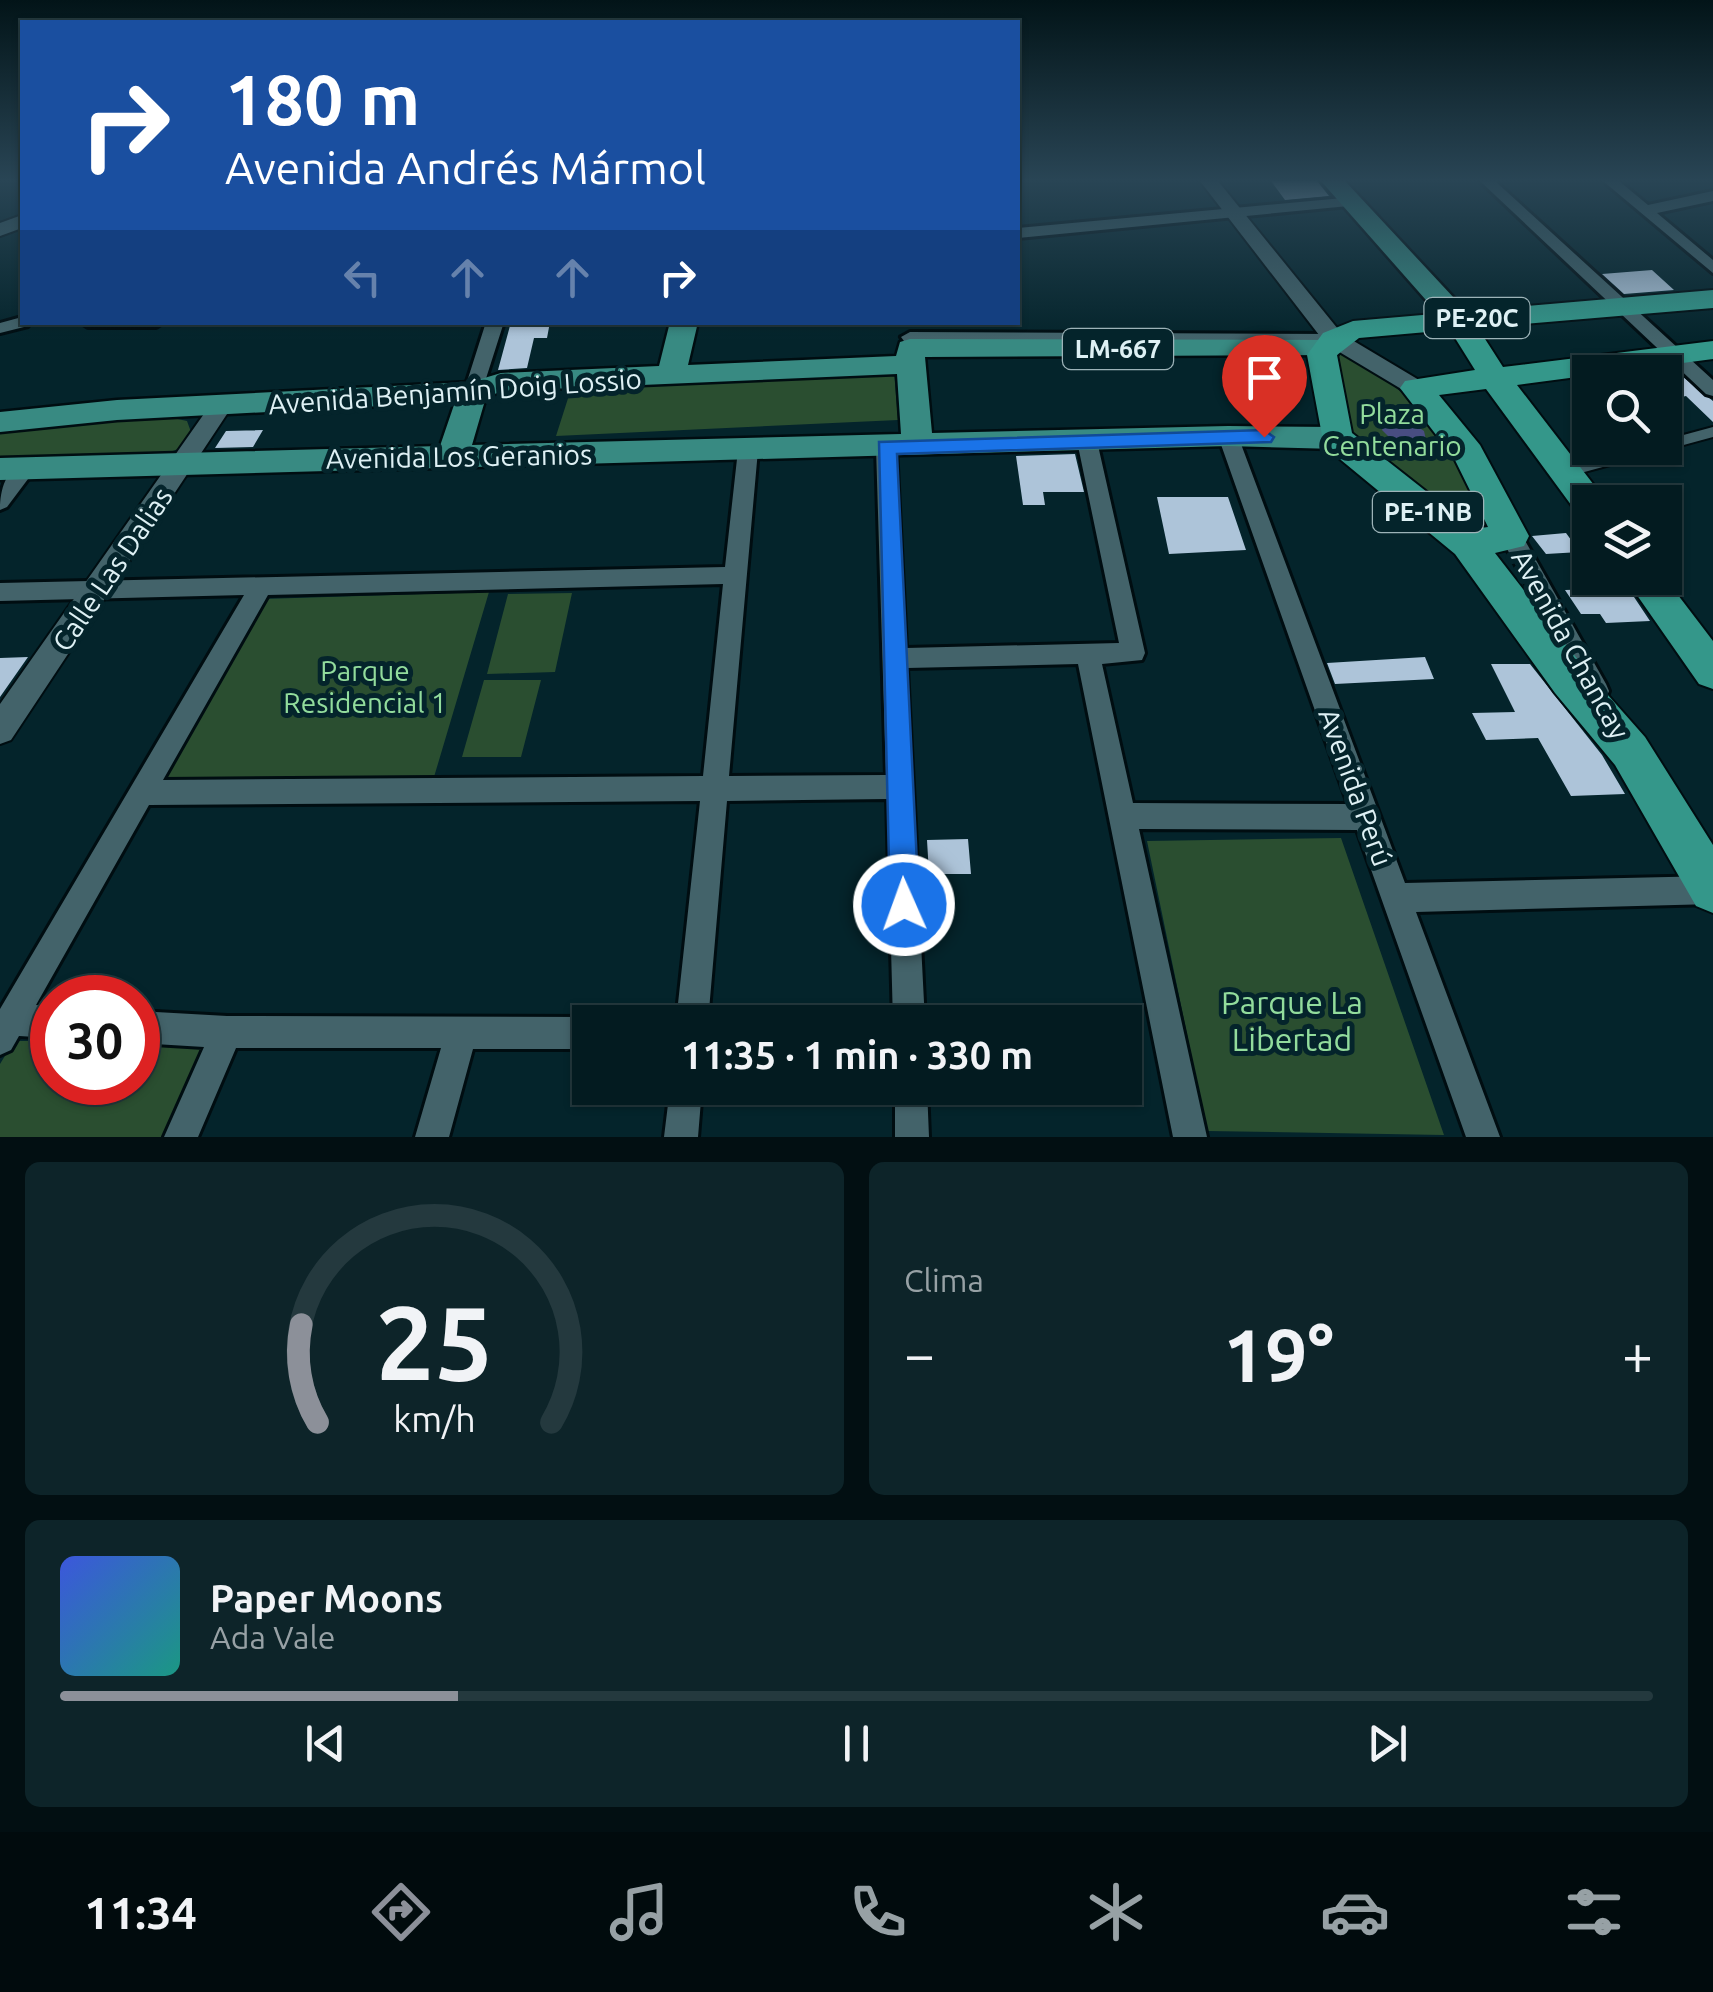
<!DOCTYPE html>
<html lang="es">
<meta charset="utf-8">
<style>
:root{--surface:#031b20;--page:#0d2429;--text:#f1f3f6;--muted:#97a1a5;--line:#24393e;--accent:#8c9099}
body{margin:0;font-family:Ubuntu,sans-serif;background:var(--page);color:var(--text);height:100vh;display:flex;flex-direction:column;font-size:38px;white-space:nowrap}
*{box-sizing:border-box;margin:0}
p{font-size:32px;color:var(--muted)}
.icon{flex:none;width:55px;height:55px;fill:none;stroke:currentColor;stroke-width:2;stroke-linecap:round;stroke-linejoin:round}
.map{position:relative;height:1137px;overflow:hidden}
.panel{display:flex;flex-direction:column;gap:25px;padding:25px;background:#020f12;flex:1}
.panel>*{flex:none}
.hud{position:absolute;left:20px;top:20px;width:1000px;height:305px;border-radius:0px;box-shadow:0 2px 8px #0004,0 0 0 2px var(--line);background:#1a4fa0;color:#fff;overflow:hidden}
.tools{position:absolute;left:1572px;top:355px;display:grid;gap:20px}
.tools a{display:grid;place-items:center;width:110px;height:110px;border-radius:0px;background:var(--surface);box-shadow:0 2px 8px #0004,0 0 0 2px var(--line);font-size:50px}
.speed{position:absolute;left:30px;top:975px;display:flex;gap:20px;font-size:50px;font-weight:700;text-align:center}
.speed>*{display:grid;place-content:center;width:130px;height:130px;border-radius:50%;background:var(--surface);box-shadow:0 2px 8px #0004,0 0 0 2px var(--line);line-height:1}
.speed .limit{border:15px solid #d22;background:#fff;color:#111}
.pin{position:absolute;display:grid;place-items:center;width:85px;height:85px;color:#fff;margin:-102px -42px;border-radius:50% 50% 50% 0;rotate:-45deg;box-shadow:0 0 10px #0007}
.pin .icon{rotate:45deg}
.me{position:absolute;width:110px;margin:-55px;rotate:358deg;stroke-linejoin:round;filter:drop-shadow(0 0 8px #0008)}
.turn{display:flex;align-items:center;gap:35px;height:210px;padding:0 40px;font-size:45px}
.turn .icon{width:130px;height:130px;stroke-width:2.5}
.turn b{display:block;font-size:70px;line-height:85px}
.lanes{display:flex;align-items:center;height:95px;padding:0 40px;background:#0003;justify-content:center;gap:50px;direction:ltr}
.lanes .off{opacity:.35}
.big{font-size:75px;font-weight:700;line-height:1.1}
.panel .tile{flex:1;display:flex;flex-direction:column;justify-content:center;gap:15px;min-width:0;padding:0 35px;border-radius:15px;background:var(--page)}
.panel .dial{align-items:center;gap:0}
.dial svg{height:260px;overflow:visible;fill:none;stroke:var(--line);stroke-width:7;stroke-linecap:round;text-anchor:middle}
.dial text{fill:var(--text);stroke:none}
.song{display:flex;align-items:center;gap:30px}
.cover{width:120px;height:120px;border-radius:15px;background:linear-gradient(135deg,hsl(230 70% 55%),hsl(170 70% 35%))}
.played{height:10px;border-radius:5px;background:linear-gradient(90deg,var(--accent) 25%,var(--line) 25%)}
.keys{display:flex;justify-content:space-around;direction:ltr}
.heat{display:flex;justify-content:space-between;align-items:center;font-size:55px;direction:ltr}
.panel .tiles{flex:1;display:grid;gap:25px;grid-template-columns:1fr 1fr}
.tile:last-child{grid-column:span 2}
.trip{position:absolute;left:572px;top:1005px;width:570px;height:100px;border-radius:0px;background:var(--surface);box-shadow:0 2px 8px #0004,0 0 0 2px var(--line);font-weight:700;line-height:100px;text-align:center}
.tab-bar{display:flex;height:160px;justify-content:space-around;align-items:center;background:#010b0d;color:var(--muted)}
.tab-bar .icon{width:70px;height:70px}
.tab-bar .selected{color:var(--accent)}
.tab-bar b{font-size:45px;color:var(--text)}
.map>svg:first-child{display:block}
.green{fill:#2a4e30}
.water{fill:#484d81}
.building{fill:#adc4d9}
.lines{fill:none;stroke-linecap:round;stroke-linejoin:round}
.pedestrian-casing{stroke:#000d11;stroke-width:4}
.minor-casing{stroke:#000d11;stroke-width:6}
.tertiary-casing{stroke:#000d11;stroke-width:4}
.primary-casing{stroke:#000d11;stroke-width:5}
.trunk-casing{stroke:#000d11;stroke-width:4}
.pedestrian{fill:#43636a;fill-rule:evenodd}
.minor{fill:#43636a;fill-rule:evenodd}
.tertiary{fill:#43636a;fill-rule:evenodd}
.primary{fill:#388a82;fill-rule:evenodd}
.trunk{fill:#34978a;fill-rule:evenodd}
.route{fill:#1a73e8;stroke:#114b97;stroke-width:2.5}
.labels{text-anchor:middle;dominant-baseline:central;stroke-width:10;stroke-linejoin:round;paint-order:stroke}
.shield{fill:#04242b;stroke:#9db3b8;stroke-width:2.5}
.shield-label{font-size:25px;font-weight:bold;fill:#def0f4}
.street-label{font-size:28px;fill:#def0f4;stroke:#04242b}
.park-label{font-size:28px;fill:#92dc9c;stroke:#04242b}
.near-park-label{font-size:32px;fill:#92dc9c;stroke:#04242b}
</style>
<div class="map">
<svg width="1713" height="1137" viewBox="0 0 1713 1137">
<rect width="100%" height="100%" fill="#04242b"/>
<path class="green" d="M1338,351L1355,355L1436,420L1488,524L1469,527L1346,430L1332,354Z
M894,371L898,420L556,436L571,389Z
M168,417L187,421L191,432L178,449L155,458L0,464V430L34,424Z
M489,592L434,777H163L262,599Z
M572,593L555,672L487,674L508,594Z
M484,680H541L521,757H462Z
M1341,838L1444,1135L1207,1131L1147,841Z
M14,1041H52V1082H138V1042L204,1043L162,1137H0V1064Z"/>
<path class="water" d="M1387,419H1406L1424,431L1426,440L1417,446L1395,443L1382,430Z"/>
<path class="building" d="M1271,181H1317L1329,196L1285,200Z
M1652,270L1674,290L1624,294L1602,274Z
M511,322H550L547,338H534L527,368L498,370Z
M1672,368L1713,401V422L1686,396L1673,399L1665,392V369Z
M263,430L253,447L215,448L226,431Z
M1075,454L1084,492H1043L1045,505H1023L1016,456Z
M1157,497H1228L1246,550L1169,554Z
M1566,533L1580,552L1546,554L1532,536Z
M1628,588L1650,621L1606,623L1600,614H1581L1565,590Z
M28,657L0,697V658Z
M1425,657L1434,679L1335,684L1327,663Z
M1491,664H1530L1602,755L1625,794L1571,796L1538,738L1486,740L1472,713L1515,712Z
M968,839L971,874H929L927,840Z"/>
<g class="lines">
<defs>
<path id="pedestrian" d="M1713,427V437L1566,477L1558,471L1560,467L1636,448H1665V440Z"/>
<path id="minor" d="M1480,181H1495L1713,380V396L1706,394Z
M1603,181H1619L1648,205L1713,191V201L1657,213L1713,260V273Z
M1354,197L1359,199V205L1018,238V228Z
M22,317V322H30L28,326L0,333V323Z
M80,322H164L156,327H88Z
M486,322H504L482,391L473,397L464,391Z
M910,332L1334,334L1343,339L1334,344L904,341L901,337Z
M1228,429L1238,436L1405,883L1713,876V904L1416,912L1500,1137H1466L1357,830L1139,829L1207,1137H1173L1078,664L907,668L925,1022H893L887,799L727,801L708,1022H676L700,801L149,805L36,1005L52,1006V1038L19,1036L11,1050L0,1055V1009L244,595L0,601V583L725,567L738,450L748,443L758,450L729,776L886,775L876,447L886,440L896,447L906,648L1119,643L1077,441L1087,434L1097,441L1145,653L1142,660L1102,664L1133,803L1348,804L1218,436ZM723,584L703,776L163,780L268,595Z
M27,460L37,467L7,507L0,510C0,489 6,468 27,460Z
M1511,528L1519,530L1606,684L1609,691L1606,698L1597,702L1588,698L1500,536Z
M138,1011L227,1016L590,1017L601,1022H590V1049H473L449,1137H415L441,1048H236L198,1137H164L204,1047L138,1043Z
M670,1088H702L698,1137H664Z
M895,1088H927L929,1137H895Z"/>
<path id="tertiary" d="M1200,181H1218L1342,334L1424,383V393H1408L1326,344Z
M22,215V228L0,236V223Z
M221,398L229,401L233,406L229,411L11,740L0,744V704L213,401Z"/>
<path id="primary" d="M1321,181H1345L1468,313L1472,319L1468,325H1448Z
M670,322H698L688,365L896,356L900,342L910,339L1327,340L1341,349L1337,355L925,357L932,433L1228,426L1336,427L1347,431L1351,438L1347,445L1336,449L1228,446L0,480V458L440,446L455,402L117,420L0,432V412L117,400L471,382L501,373L659,366ZM897,374L901,434L472,445L486,397L503,391Z"/>
<path id="trunk" d="M1713,290V308L1478,328L1503,367L1713,341V359L1517,385L1607,502H1590V517L1577,513L1486,389L1439,395L1480,445L1529,536L1524,546L1495,553L1585,669L1645,737L1713,845V913L1696,906L1615,765L1555,693L1455,554L1324,446L1307,355L1323,333L1353,321ZM1450,330L1475,370L1405,381L1400,388L1454,458L1488,527L1474,529L1352,433L1337,355L1359,338Z
M1625,578H1665L1713,641V689L1699,684Z"/>
</defs>
<use href="#pedestrian" class="pedestrian-casing"/>
<use href="#minor" class="minor-casing"/>
<use href="#tertiary" class="tertiary-casing"/>
<use href="#primary" class="primary-casing"/>
<use href="#trunk" class="trunk-casing"/>
<use href="#pedestrian" class="pedestrian"/>
<use href="#minor" class="minor"/>
<use href="#tertiary" class="tertiary"/>
<use href="#primary" class="primary"/>
<use href="#trunk" class="trunk"/>
</g>
<linearGradient id="sky" x2="0" y2="1"><stop stop-color="#021418"/><stop offset="0.53" stop-color="#294555"/><stop offset="1" stop-color="#294555" stop-opacity="0"/></linearGradient>
<rect width="1713" height="340" fill="url(#sky)"/>
<path class="route" d="M1264,430L1274,437L1271,442L897,454L919,905L915,915L904,919L894,915L890,905L879,442Z"/>
<g class="labels">
<g class="shield">
<rect x="1424.5" y="298" width="105" height="40" rx="8"/>
<rect x="1063" y="329" width="110" height="40" rx="8"/>
<rect x="1373" y="492" width="110" height="40" rx="8"/>
</g>
<g class="shield-label">
<text x="1477" y="318">PE-20C</text>
<text x="1118" y="349">LM-667</text>
<text x="1428" y="512">PE-1NB</text>
</g>
<g class="street-label">
<text transform="translate(455 391) rotate(-4)">Avenida Benjamín Doig Lossio</text>
<text transform="translate(459 456) rotate(-1)">Avenida Los Geranios</text>
<text transform="translate(112 569) rotate(-56)">Calle Las Dalias</text>
<text transform="translate(1571 644) rotate(61)">Avenida Chancay</text>
<text transform="translate(1356 787) rotate(70)">Avenida Perú</text>
</g>
<g class="park-label">
<text x="1392" y="413">Plaza<tspan x="1392" dy="32">Centenario</tspan></text>
<text x="365" y="670">Parque<tspan x="365" dy="32">Residencial 1</tspan></text>
</g>
<g class="near-park-label">
<text x="1292" y="1002">Parque La<tspan x="1292" dy="37">Libertad</tspan></text>
</g>
</g>
</svg>
<div class="tools">
<a><svg class="icon" aria-label="search" viewBox="0 0 24 24"><circle cx="10" cy="10" r="6"/><path d="M15 15l6 6"/></svg></a>
<a><svg class="icon" aria-label="layers" viewBox="0 0 24 24"><path d="M12 4l9 5-9 5-9-5zM3 14l9 5 9-5"/></svg></a>
</div>
<div class="speed"><div class="limit">30</div></div>
<div class="pin" style="left:1264px;top:437px;background:#d93025"><svg class="icon" aria-label="arrive" viewBox="0 0 24 24"><path d="M6 21V4h12l-3 4 3 4H6"/></svg></div>
<svg class="me" style="left:904px;top:905px" viewBox="-20 -20 40 40"><circle r="17" fill="#1a73e8" stroke="#fff" stroke-width="3"/><path d="M0-11L8 9 0 5-8 9z" fill="#fff"/></svg>
<div class="trip">11:35 · 1 min · 330 m</div>
<div class="hud">
<div class="turn"><svg class="icon" aria-label="right" viewBox="0 0 24 24"><path d="M7 20v-9h11M14 6l5 5-5 5"/></svg><div><b>180 m</b>Avenida Andrés Mármol</div></div>
<div class="lanes"><svg class="icon off" aria-label="left" viewBox="0 0 24 24"><path d="M17 20v-9H6M10 6l-5 5 5 5"/></svg><svg class="icon off" aria-label="ahead" viewBox="0 0 24 24"><path d="M12 20V5M6 11l6-6 6 6"/></svg><svg class="icon off" aria-label="ahead" viewBox="0 0 24 24"><path d="M12 20V5M6 11l6-6 6 6"/></svg><svg class="icon" aria-label="right" viewBox="0 0 24 24"><path d="M7 20v-9h11M14 6l5 5-5 5"/></svg></div>
</div>
</div>
<section class="panel">
<div class="tiles">
<div class="tile dial"><svg viewBox="0 0 100 80">
<path d="M14 69A42 42 0 1 1 86 69"/>
<path d="M14 69A42 42 0 0 1 9 39" stroke="#8c9099"/>
<text x="50" y="56" font-size="32" font-weight="700">25</text>
<text x="50" y="72" font-size="11">km/h</text>
</svg></div>
<div class="tile"><p>Clima</p>
<div class="heat"><a>−</a><b class="big">19°</b><a>+</a></div>
</div>
<div class="tile">
<div class="song"><i class="cover"></i><div><b>Paper Moons</b><p>Ada Vale</p></div></div>
<div class="played"></div>
<div class="keys"><svg class="icon" aria-label="previous" viewBox="0 0 24 24"><path d="M18 5L8 12l10 7zM5 5v14"/></svg><svg class="icon" aria-label="pause" viewBox="0 0 24 24"><path d="M8 5v14M16 5v14"/></svg><svg class="icon" aria-label="next" viewBox="0 0 24 24"><path d="M6 5l10 7-10 7zM19 5v14"/></svg></div>
</div>
</div>
</section>
<nav class="tab-bar">
<b>11:34</b>
<svg class="icon selected" aria-label="directions" viewBox="0 0 24 24"><path d="M12 3l9 9-9 9-9-9zM9 14v-3h6M13 9l2 2-2 2"/></svg>
<svg class="icon" aria-label="music" viewBox="0 0 24 24"><path d="M9 18V5l10-2v13"/><circle cx="6" cy="18" r="3"/><circle cx="16" cy="16" r="3"/></svg>
<svg class="icon" aria-label="phone" viewBox="0 0 24 24"><path d="M5 4h4l2 5-3 2q2 4 5 5l2-3 5 2v4C11 20 4 13 5 4z"/></svg>
<svg class="icon" aria-label="climate" viewBox="0 0 24 24"><path d="M12 3v18M4 7l16 10M4 17L20 7"/></svg>
<svg class="icon" aria-label="car" viewBox="0 0 24 24"><path d="M5 17H2v-5l4-1 3-4h7l3 4 3 1v5h-3M9 17h6M6 11h13"/><circle cx="7" cy="17" r="2"/><circle cx="17" cy="17" r="2"/></svg>
<svg class="icon" aria-label="filters" viewBox="0 0 24 24"><path d="M4 7h16M4 17h16"/><circle cx="9" cy="7" r="2"/><circle cx="15" cy="17" r="2"/></svg>
</nav>
